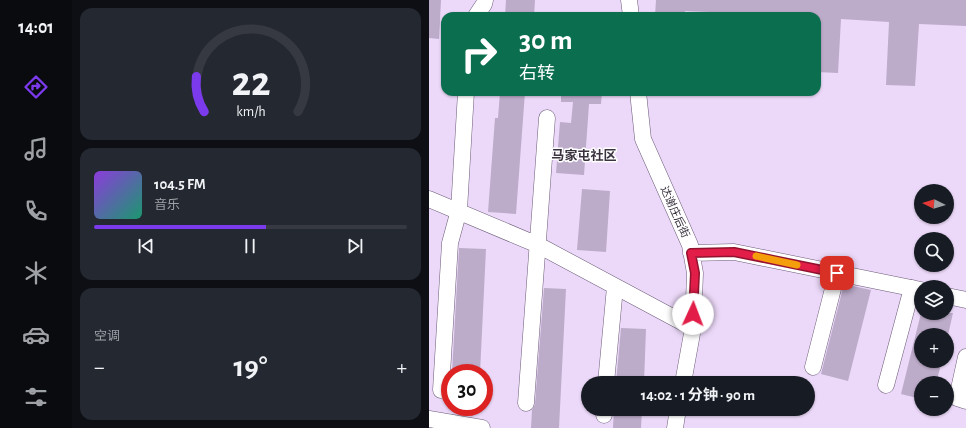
<!DOCTYPE html>
<html lang="zh">
<meta charset="utf-8">
<style>
:root{--surface:#171b24;--page:#242831;--text:#f1f3f6;--muted:#9ea1a6;--line:#363941;--accent:#7c3aed}
body{margin:0;font-family:"Alegreya Sans","Noto Sans SC",sans-serif;background:var(--page);color:var(--text);height:100vh;display:flex;flex-direction:column;font-size:15px;white-space:nowrap}
*{box-sizing:border-box;margin:0}
p{font-size:13px;color:var(--muted)}
.icon{flex:none;width:22px;height:22px;fill:none;stroke:currentColor;stroke-width:2;stroke-linecap:round;stroke-linejoin:round}
.map{position:relative;flex:1;overflow:hidden}
.details{display:flex;flex-direction:column;gap:8px;padding:8px;background:#0d0f14;width:357px}
.details>*{flex:none}
.hud{position:absolute;left:12px;top:12px;width:380px;height:84px;border-radius:12px;box-shadow:0 1px 3px #0004;background:#0b6e4f;color:#fff;overflow:hidden}
.needle{width:26px;rotate:275deg}
.buttons{position:absolute;left:485px;top:184px;display:grid;gap:8px}
.buttons a{display:grid;place-items:center;width:40px;height:40px;border-radius:50%;background:var(--surface);box-shadow:0 1px 3px #0004;font-size:20px}
.speed{position:absolute;left:12px;top:364px;display:flex;gap:8px;font-size:20px;font-weight:700;text-align:center}
.speed>*{display:grid;place-content:center;width:52px;height:52px;border-radius:50%;background:var(--surface);box-shadow:0 1px 3px #0004;line-height:1}
.speed .limit{border:6px solid #d22;background:#fff;color:#111}
.pin{position:absolute;display:grid;place-items:center;width:34px;height:34px;color:#fff;margin:-17px;border-radius:8px;box-shadow:0 2px 6px #0006}
.me{position:absolute;width:44px;margin:-22px;rotate:2deg;stroke-linejoin:round;filter:drop-shadow(0 0 3px #0008)}
.turn{display:flex;align-items:center;gap:14px;height:84px;padding:0 12px;font-size:18px}
.turn .icon{width:52px;height:52px;stroke-width:2.5}
.turn b{display:block;font-size:28px;line-height:34px}
.big{font-size:30px;font-weight:700;line-height:1.1}
.details .tile{flex:1;display:flex;flex-direction:column;justify-content:center;gap:6px;min-width:0;padding:0 14px;border-radius:12px;background:var(--page)}
.details .dial{align-items:center;gap:0}
.dial svg{height:104px;overflow:visible;fill:none;stroke:var(--line);stroke-width:7;stroke-linecap:round;text-anchor:middle}
.dial text{fill:var(--text);stroke:none}
.song{display:flex;align-items:center;gap:12px}
.cover{width:48px;height:48px;border-radius:6px;background:linear-gradient(135deg,hsl(270 70% 55%),hsl(160 70% 35%))}
.played{height:4px;border-radius:2px;background:linear-gradient(90deg,var(--accent) 55%,var(--line) 55%)}
.keys{display:flex;justify-content:space-around;direction:ltr}
.heat{display:flex;justify-content:space-between;align-items:center;font-size:22px;direction:ltr}
.trip{position:absolute;left:152px;top:376px;width:234px;height:40px;border-radius:20px;background:var(--surface);box-shadow:0 1px 3px #0004;font-weight:700;line-height:40px;text-align:center}
main{display:flex;flex:1;min-height:0}
.menu{display:flex;flex-direction:column;width:72px;justify-content:space-around;align-items:center;background:#090b0e;color:var(--muted)}
.menu .icon{width:28px;height:28px}
.menu .active{color:var(--accent)}
.menu b{font-size:18px;color:var(--text)}
.map>svg:first-child{display:block}
.building{fill:#bdabca}
.lines{fill:none;stroke-linecap:round;stroke-linejoin:round}
.minor-casing{stroke:#6b5b77;stroke-width:17}
.minor{stroke:#fff;stroke-width:16}
.route-casing{stroke:#92132f;stroke-width:10}
.route{stroke:#e11d48;stroke-width:7}
.slow{stroke:#f59e0b;stroke-width:7}
.labels{text-anchor:middle;dominant-baseline:central;stroke-width:3;stroke-linejoin:round;paint-order:stroke}
.street-label{font-size:11px;fill:#3a333f;stroke:#fff}
.quarter-label{font-size:13px;font-weight:bold;fill:#3a333f;stroke:#fff}
</style>
<main>
<nav class="menu">
<b>14:01</b>
<svg class="icon active" aria-label="directions" viewBox="0 0 24 24"><path d="M12 3l9 9-9 9-9-9zM9 14v-3h6M13 9l2 2-2 2"/></svg>
<svg class="icon" aria-label="music" viewBox="0 0 24 24"><path d="M9 18V5l10-2v13"/><circle cx="6" cy="18" r="3"/><circle cx="16" cy="16" r="3"/></svg>
<svg class="icon" aria-label="phone" viewBox="0 0 24 24"><path d="M5 4h4l2 5-3 2q2 4 5 5l2-3 5 2v4C11 20 4 13 5 4z"/></svg>
<svg class="icon" aria-label="climate" viewBox="0 0 24 24"><path d="M12 3v18M4 7l16 10M4 17L20 7"/></svg>
<svg class="icon" aria-label="car" viewBox="0 0 24 24"><path d="M5 17H2v-5l4-1 3-4h7l3 4 3 1v5h-3M9 17h6M6 11h13"/><circle cx="7" cy="17" r="2"/><circle cx="17" cy="17" r="2"/></svg>
<svg class="icon" aria-label="filters" viewBox="0 0 24 24"><path d="M4 7h16M4 17h16"/><circle cx="9" cy="7" r="2"/><circle cx="15" cy="17" r="2"/></svg>
</nav>
<section class="details">
<div class="tile dial"><svg viewBox="0 0 100 80">
<path d="M14 69A42 42 0 1 1 86 69"/>
<path d="M14 69A42 42 0 0 1 8 42" stroke="#7c3aed"/>
<text x="50" y="56" font-size="32" font-weight="700">22</text>
<text x="50" y="72" font-size="11">km/h</text>
</svg></div>
<div class="tile">
<div class="song"><i class="cover"></i><div><b>104.5 FM</b><p>音乐</p></div></div>
<div class="played"></div>
<div class="keys"><svg class="icon" aria-label="previous" viewBox="0 0 24 24"><path d="M18 5L8 12l10 7zM5 5v14"/></svg><svg class="icon" aria-label="pause" viewBox="0 0 24 24"><path d="M8 5v14M16 5v14"/></svg><svg class="icon" aria-label="next" viewBox="0 0 24 24"><path d="M6 5l10 7-10 7zM19 5v14"/></svg></div>
</div>
<div class="tile"><p>空调</p>
<div class="heat"><a>−</a><b class="big">19°</b><a>+</a></div>
</div>
</section>
<div class="map">
<svg width="537" height="428" viewBox="0 0 537 428">
<rect width="100%" height="100%" fill="#ecd9f9"/>
<path class="building" d="M0,0H12L10,39L0,38Z
M77,0H106L105,16H76Z
M227,0H537V26L490,24L486,86L457,85L460,22L412,19L409,73L388,72V16H305V13L256,11V16H226Z
M71,92H96L87,214L59,212L66,118H69Z
M132,92H173L172,104H160L155,175L127,173L131,122L142,123L144,102H132Z
M153,189L181,191L177,252L148,250Z
M30,248L57,249L51,373H23Z
M415,284L442,290L419,381L392,374Z
M115,288L137,289L130,428H102L103,410L106,404Z
M492,313H524L519,335H492V361H513L507,383H492V399L472,394Z
M192,328L217,329L215,383H187Z
M185,409H213L212,428H184Z"/>
<g class="lines">
<defs>
<path id="minor" d="M200,0L202,16
M47,16L55,4L56,0
M209,92L214,139L261,245L266,273L264,328L254,383
M0,199L109,245L264,328
M262,253L305,252L492,290
M518,296L537,300
M537,357L528,398L537,401
M384,367L408,273
M177,383L186,287
M457,385L483,288
M12,390L21,243L30,210L37,92
M97,403L118,118
M175,415V409
M0,419L53,428
M246,428L249,409"/>
</defs>
<use href="#minor" class="minor-casing"/>
<use href="#minor" class="minor"/>
</g>
<g class="lines">
<defs>
<path id="route" d="M264,314L266,273L262,253L305,252L408,273"/>
</defs>
<use href="#route" class="route-casing"/>
<use href="#route" class="route"/>
<path class="slow" d="M327,256L368,265"/>
</g>
<g class="labels">
<g class="street-label">
<text transform="translate(246 212) rotate(66)">达谢庄后街</text>
</g>
<g class="quarter-label">
<text x="155" y="156">马家屯社区</text>
</g>
</g>
</svg>
<div class="buttons">
<a><svg class="needle" viewBox="-14 -14 28 28"><path d="M0-13l5 13h-10z" fill="#e53935"/><path d="M0 13l5-13h-10z" fill="#9ea1a6"/></svg></a>
<a><svg class="icon" aria-label="search" viewBox="0 0 24 24"><circle cx="10" cy="10" r="6"/><path d="M15 15l6 6"/></svg></a>
<a><svg class="icon" aria-label="layers" viewBox="0 0 24 24"><path d="M12 4l9 5-9 5-9-5zM3 14l9 5 9-5"/></svg></a>
<a>+</a>
<a>−</a>
</div>
<div class="speed"><div class="limit">30</div></div>
<div class="pin" style="left:408px;top:273px;background:#d93025"><svg class="icon" aria-label="arrive" viewBox="0 0 24 24"><path d="M6 21V4h12l-3 4 3 4H6"/></svg></div>
<svg class="me" style="left:264px;top:314px" viewBox="-20 -20 40 40"><circle r="19" fill="#fff"/><path d="M0-13L10 11 0 6-10 11z" fill="#e11d48"/></svg>
<div class="trip">14:02 · 1 分钟 · 90 m</div>
<div class="hud">
<div class="turn"><svg class="icon" aria-label="right" viewBox="0 0 24 24"><path d="M7 20v-9h11M14 6l5 5-5 5"/></svg><div><b>30 m</b>右转</div></div>
</div>
</div>
</main>
